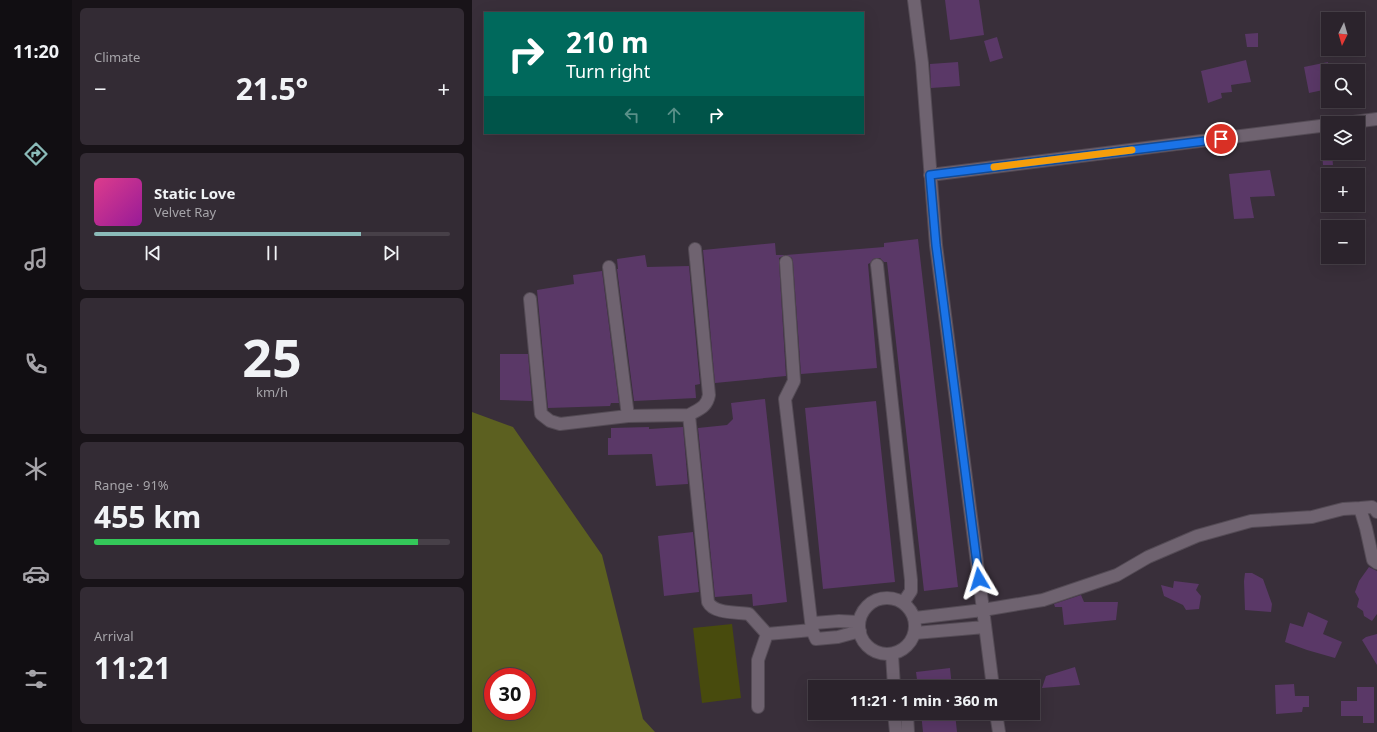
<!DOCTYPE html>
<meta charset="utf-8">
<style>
:root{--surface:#2b232c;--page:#332b34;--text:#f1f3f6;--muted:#a6a4a9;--line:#474048;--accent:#8bbbb9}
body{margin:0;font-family:"Noto Sans",sans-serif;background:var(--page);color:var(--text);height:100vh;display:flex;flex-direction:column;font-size:15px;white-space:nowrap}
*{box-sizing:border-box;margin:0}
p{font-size:13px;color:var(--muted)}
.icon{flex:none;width:22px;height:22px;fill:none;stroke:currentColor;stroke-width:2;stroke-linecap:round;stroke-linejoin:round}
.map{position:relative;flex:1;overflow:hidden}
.side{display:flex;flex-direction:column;gap:8px;padding:8px;background:#181318;width:400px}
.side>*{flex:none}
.top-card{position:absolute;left:12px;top:12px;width:380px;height:122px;border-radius:0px;box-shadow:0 4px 16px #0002,0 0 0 1px var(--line);background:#00695c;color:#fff;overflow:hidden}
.needle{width:26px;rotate:185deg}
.tools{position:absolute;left:849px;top:12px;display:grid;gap:8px}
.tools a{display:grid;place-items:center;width:44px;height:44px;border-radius:0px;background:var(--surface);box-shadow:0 4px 16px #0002,0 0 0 1px var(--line);font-size:20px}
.speed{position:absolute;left:12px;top:668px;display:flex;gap:8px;font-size:20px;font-weight:700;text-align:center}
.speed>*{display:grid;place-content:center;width:52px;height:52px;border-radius:50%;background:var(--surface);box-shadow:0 4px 16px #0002,0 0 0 1px var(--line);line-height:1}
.speed .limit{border:6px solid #d22;background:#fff;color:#111}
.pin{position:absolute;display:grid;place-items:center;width:34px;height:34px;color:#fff;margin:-17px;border:2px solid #fff;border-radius:50%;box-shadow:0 1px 4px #0007}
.me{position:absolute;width:44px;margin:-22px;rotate:353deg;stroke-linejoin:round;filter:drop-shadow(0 0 3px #0008)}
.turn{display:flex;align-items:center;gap:14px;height:84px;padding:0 16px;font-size:18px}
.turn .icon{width:52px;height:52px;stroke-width:2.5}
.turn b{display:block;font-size:28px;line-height:34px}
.lanes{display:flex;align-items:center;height:38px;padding:0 16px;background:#0003;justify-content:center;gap:20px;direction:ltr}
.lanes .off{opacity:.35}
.big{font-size:30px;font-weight:700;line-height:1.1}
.side .tile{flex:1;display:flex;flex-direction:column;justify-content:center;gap:6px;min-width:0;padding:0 14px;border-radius:6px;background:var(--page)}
.side .dial{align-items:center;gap:0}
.dial b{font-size:52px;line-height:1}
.song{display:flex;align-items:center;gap:12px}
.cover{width:48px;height:48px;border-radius:6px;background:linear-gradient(135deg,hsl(330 70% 55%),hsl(300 70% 35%))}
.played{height:4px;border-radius:2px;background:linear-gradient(90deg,var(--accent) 75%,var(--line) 75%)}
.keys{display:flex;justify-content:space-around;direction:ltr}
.heat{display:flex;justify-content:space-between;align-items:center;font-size:22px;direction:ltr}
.charge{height:6px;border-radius:3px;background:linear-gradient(90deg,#34c759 91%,var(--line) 0)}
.trip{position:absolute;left:336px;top:680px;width:232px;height:40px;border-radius:0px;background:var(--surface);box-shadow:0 4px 16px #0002,0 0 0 1px var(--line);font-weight:700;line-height:40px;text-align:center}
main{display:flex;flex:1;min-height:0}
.tab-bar{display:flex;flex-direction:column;width:72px;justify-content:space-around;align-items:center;background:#110e12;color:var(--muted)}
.tab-bar .icon{width:28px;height:28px}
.tab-bar .selected{color:var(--accent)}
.tab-bar b{font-size:18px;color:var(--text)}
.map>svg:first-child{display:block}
.green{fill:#484b0d}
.forest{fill:#5c6020;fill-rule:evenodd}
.building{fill:#5a3867}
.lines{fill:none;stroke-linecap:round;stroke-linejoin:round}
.street-casing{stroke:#544b55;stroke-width:14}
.street{stroke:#6f6370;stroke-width:12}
.route-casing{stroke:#114b97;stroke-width:10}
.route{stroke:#1a73e8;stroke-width:7}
.slow{stroke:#f59e0b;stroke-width:7}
</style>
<main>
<nav class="tab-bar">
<b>11:20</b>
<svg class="icon selected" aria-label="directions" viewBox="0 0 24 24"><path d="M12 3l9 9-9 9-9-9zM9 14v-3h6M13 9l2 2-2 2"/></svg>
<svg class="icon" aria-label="music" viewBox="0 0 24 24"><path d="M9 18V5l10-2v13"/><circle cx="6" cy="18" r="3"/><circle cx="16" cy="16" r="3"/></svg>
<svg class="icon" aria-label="phone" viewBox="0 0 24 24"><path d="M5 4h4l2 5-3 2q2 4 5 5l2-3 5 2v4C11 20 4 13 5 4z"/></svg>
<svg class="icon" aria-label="climate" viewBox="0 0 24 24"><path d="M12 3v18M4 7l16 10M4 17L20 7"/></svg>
<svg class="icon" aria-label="car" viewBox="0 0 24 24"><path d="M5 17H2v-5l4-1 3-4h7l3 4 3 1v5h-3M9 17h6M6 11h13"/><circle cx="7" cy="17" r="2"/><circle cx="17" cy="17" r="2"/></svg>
<svg class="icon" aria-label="filters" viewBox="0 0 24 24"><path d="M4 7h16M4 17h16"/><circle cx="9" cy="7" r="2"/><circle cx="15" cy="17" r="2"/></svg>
</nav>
<section class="side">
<div class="tile"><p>Climate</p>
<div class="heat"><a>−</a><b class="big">21.5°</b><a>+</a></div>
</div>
<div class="tile">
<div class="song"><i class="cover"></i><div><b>Static Love</b><p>Velvet Ray</p></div></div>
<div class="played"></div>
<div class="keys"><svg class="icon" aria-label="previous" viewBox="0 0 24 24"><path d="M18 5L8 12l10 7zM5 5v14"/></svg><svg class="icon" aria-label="pause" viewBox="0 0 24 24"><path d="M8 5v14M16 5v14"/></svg><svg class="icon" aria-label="next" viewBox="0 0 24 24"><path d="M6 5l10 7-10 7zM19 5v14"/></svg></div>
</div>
<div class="tile dial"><b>25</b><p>km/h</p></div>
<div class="tile"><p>Range · 91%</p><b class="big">455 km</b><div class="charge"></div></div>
<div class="tile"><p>Arrival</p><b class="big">11:21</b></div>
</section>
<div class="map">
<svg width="905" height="732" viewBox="0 0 905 732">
<rect width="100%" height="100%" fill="#392f3a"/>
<path class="green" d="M260,624L269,698L230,703L221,628Z"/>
<path class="forest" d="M0,412L41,427L130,555L171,719L183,732H0ZM21,677H55V711H21Z"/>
<path class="building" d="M473,0H507L512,35L478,40Z
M786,33V47H775L773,34Z
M525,37L531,58L518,62L512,41Z
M774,60L779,82L759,85L760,92L749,93L750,98L736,103L729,71Z
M486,62L488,86L459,88L458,64Z
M856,62V89L837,93L832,67Z
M850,153H860L861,165H851Z
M798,170L803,196L778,197L782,218L762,219L757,174Z
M446,239L486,587L452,591L415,262H412L408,258H405L401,259L398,263L396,264L405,368L329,374L321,262L320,258L314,255L412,247V243Z
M303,243L304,255H313L307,258V262L314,376L243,383L231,250Z
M173,255L175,267L217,266L228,384L223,385L224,398L162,401L145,269H146L145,259Z
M130,271L147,403H139L138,406L76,408L65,290L102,284L101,275Z
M28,354H56L60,401L28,400Z
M293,399L315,602L281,606L280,594L243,597L226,428L255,425L261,419L259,403Z
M404,401L423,582L351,589L333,408Z
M177,427V429L211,427L216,484L184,486L180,454L136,455V438H139V428Z
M221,532L227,592L192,596L186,536Z
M897,567L905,571V614L900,621L892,616L891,611L885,607L887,599L883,592L887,581Z
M773,573H780L791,579L800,604L799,612L773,610L772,581Z
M702,581L727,584L724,590L729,596L727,609L714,610L711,605L692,596L689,585L701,588Z
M609,595L612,602H646L644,620L592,625L590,607H583L582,604Z
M836,612L856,621L851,634L870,642L863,658L835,650L813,642L818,623L831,627Z
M905,634V665L890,640L894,637Z
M603,667L608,685L570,688L574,676Z
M478,668L480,687H446L444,672Z
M822,684L823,696H837V707H831L830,712L804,714L803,685Z
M885,687H902V723H891V716H869V701H885Z
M449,713H483L485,732H451Z"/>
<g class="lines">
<defs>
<path id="street" d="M442,0L450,63L464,245L521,687
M874,123L905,119
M458,175L856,125
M314,262L322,381L313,399L340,630L344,639L366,637L388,631
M405,265L439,580V591L431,603
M137,267L156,416
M58,299L69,414L78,421L88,424L156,416L217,415L236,602C242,614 265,612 277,614L295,634L340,630
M217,415C227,409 235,407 237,395L223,249
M888,508L894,528L901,560L905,563
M387 626a28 28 0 1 1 56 0a28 28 0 1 1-56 0Z
M443,618L511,610L571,600L645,575L676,557L725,536L779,521L840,517L871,509L888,508L900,507L903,509L905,512
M340,630L342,623L367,621L387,622
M443,633L513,627
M420,654L422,687
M286,707V660L295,634
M422,713L424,732
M435,713L436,732
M524,713L527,732"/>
</defs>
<use href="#street" class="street-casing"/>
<use href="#street" class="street"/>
</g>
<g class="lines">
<defs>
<path id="route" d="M507,579L464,245L458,175L749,139"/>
</defs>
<use href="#route" class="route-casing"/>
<use href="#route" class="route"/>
<path class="slow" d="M522,167L660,150"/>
</g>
</svg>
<div class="tools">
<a><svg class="needle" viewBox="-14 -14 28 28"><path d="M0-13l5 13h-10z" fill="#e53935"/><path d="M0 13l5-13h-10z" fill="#a6a4a9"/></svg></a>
<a><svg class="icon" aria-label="search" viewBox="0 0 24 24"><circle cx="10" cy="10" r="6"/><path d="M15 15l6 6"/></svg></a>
<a><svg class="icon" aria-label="layers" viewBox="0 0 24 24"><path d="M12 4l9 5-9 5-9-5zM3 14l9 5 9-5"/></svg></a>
<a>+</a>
<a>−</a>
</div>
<div class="speed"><div class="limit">30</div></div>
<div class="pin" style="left:749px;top:139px;background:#d93025"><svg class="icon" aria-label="arrive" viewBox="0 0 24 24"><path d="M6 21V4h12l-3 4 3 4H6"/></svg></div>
<svg class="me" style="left:507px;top:579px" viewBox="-20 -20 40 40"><path d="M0-17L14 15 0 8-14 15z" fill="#1a73e8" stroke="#fff" stroke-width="4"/></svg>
<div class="trip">11:21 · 1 min · 360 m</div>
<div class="top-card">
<div class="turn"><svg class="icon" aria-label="right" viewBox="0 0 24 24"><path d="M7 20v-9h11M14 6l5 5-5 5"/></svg><div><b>210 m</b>Turn right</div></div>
<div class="lanes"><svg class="icon off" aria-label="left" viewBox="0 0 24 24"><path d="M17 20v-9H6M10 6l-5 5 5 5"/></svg><svg class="icon off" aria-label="ahead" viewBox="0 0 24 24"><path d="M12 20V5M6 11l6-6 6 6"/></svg><svg class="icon" aria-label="right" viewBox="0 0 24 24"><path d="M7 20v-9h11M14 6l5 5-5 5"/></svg></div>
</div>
</div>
</main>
